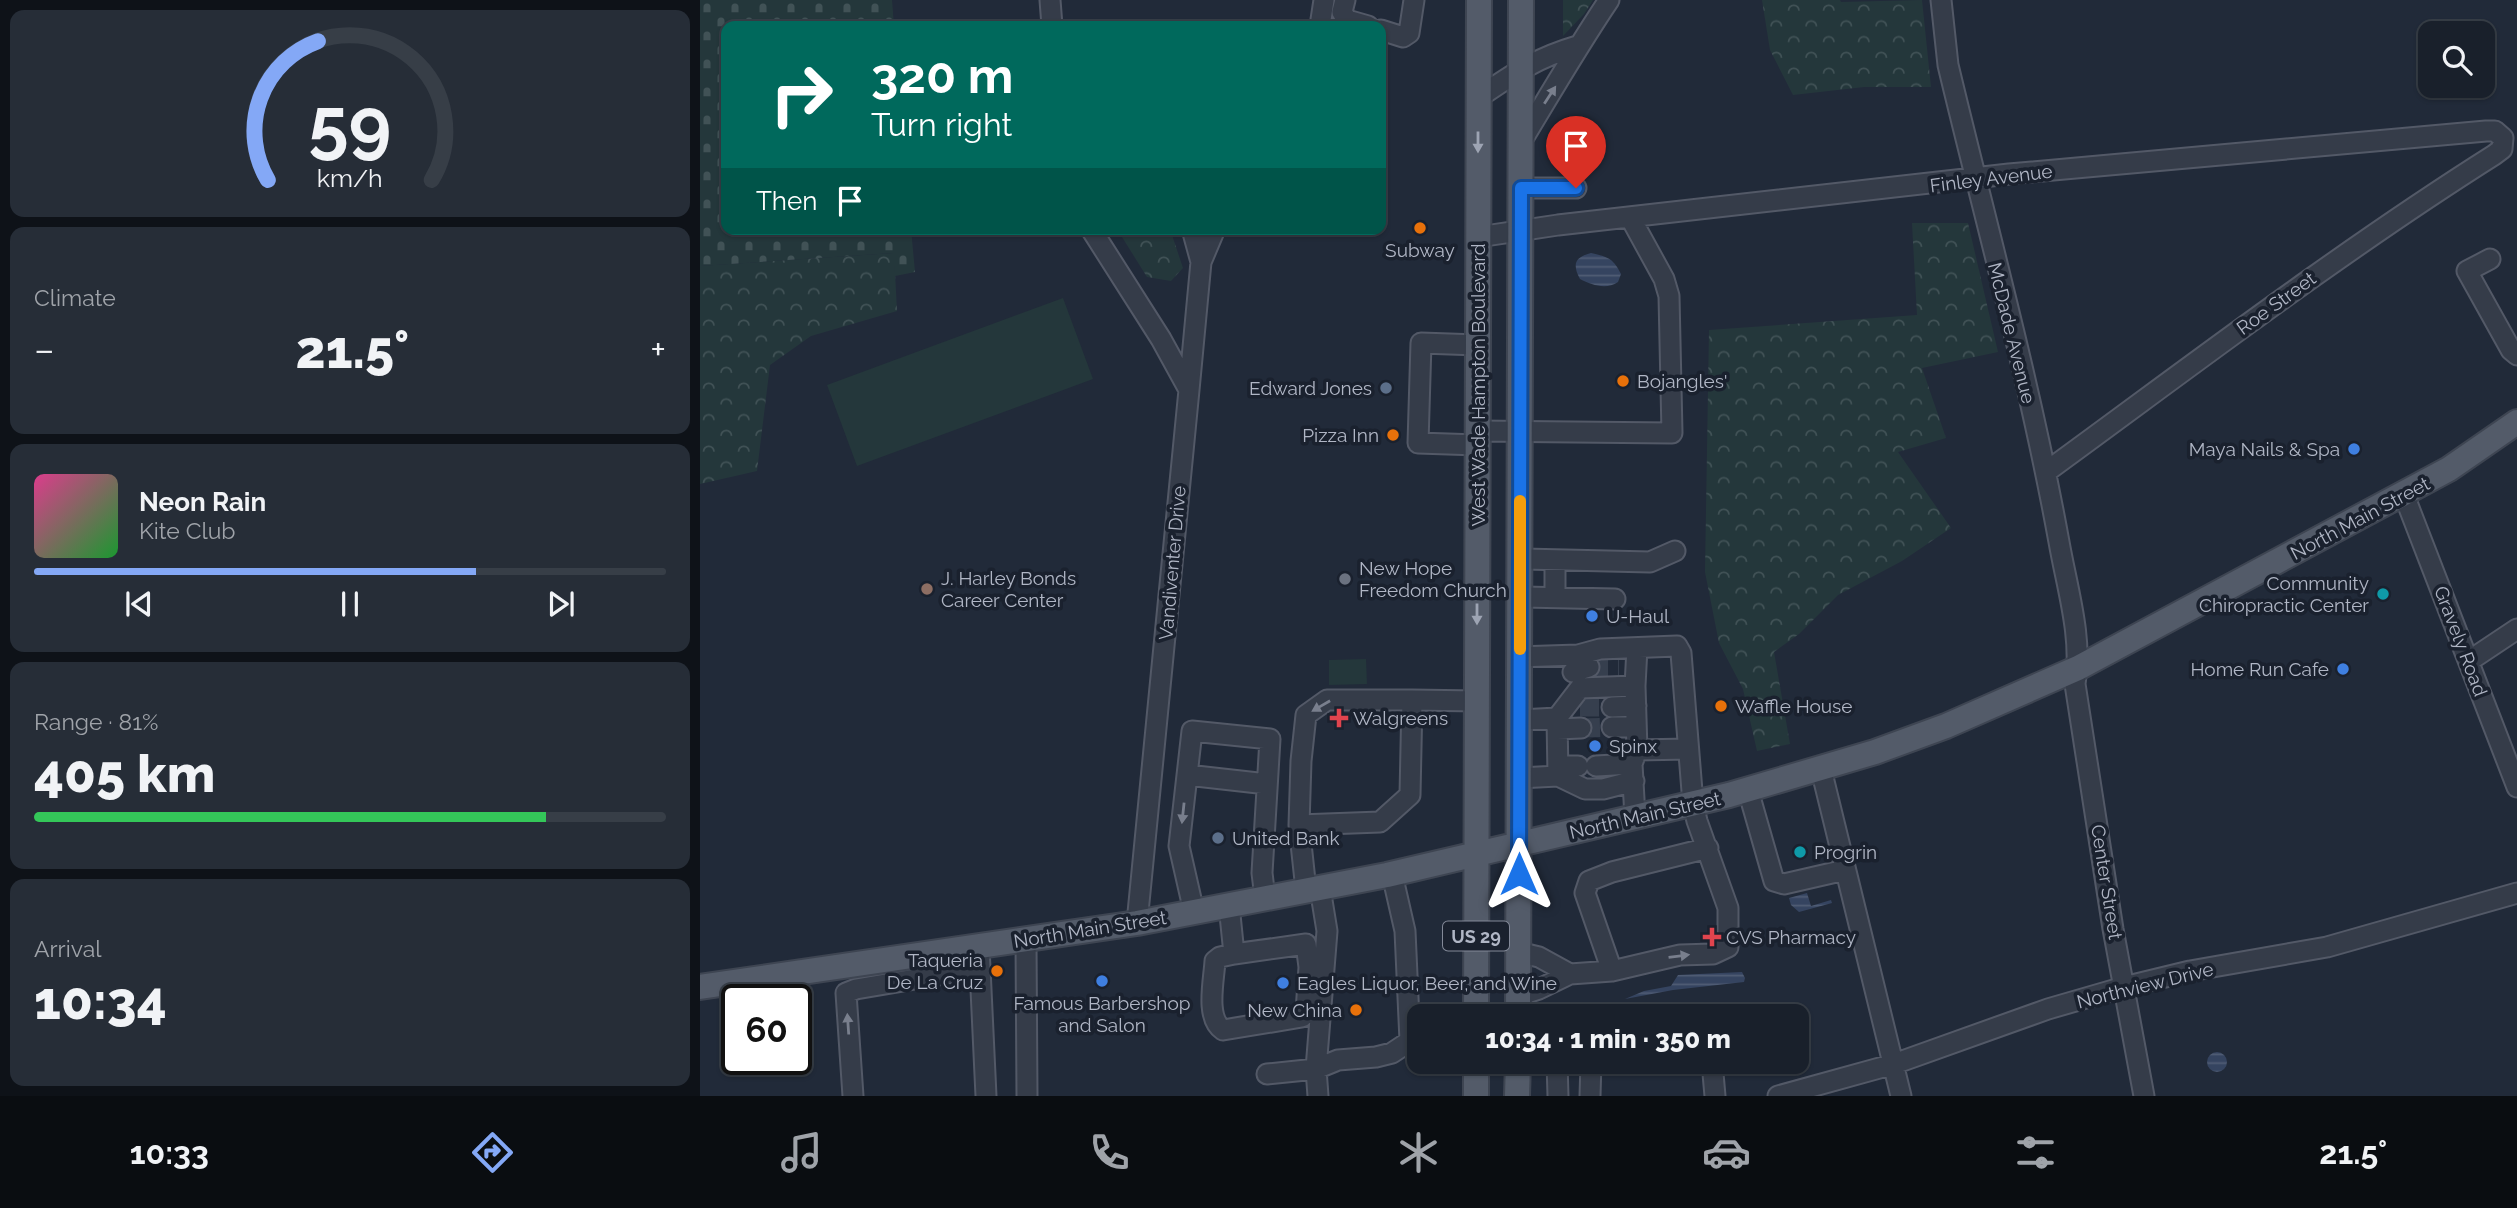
<!DOCTYPE html>
<meta charset="utf-8">
<style>
:root{--surface:#19202b;--page:#262d37;--text:#f1f3f6;--muted:#9fa3a9;--line:#373e47;--accent:#84a8f6}
body{margin:0;font-family:Raleway,sans-serif;background:var(--page);color:var(--text);height:100vh;display:flex;flex-direction:column;font-size:26px;white-space:nowrap}
*{box-sizing:border-box;margin:0}
p{font-size:23px;color:var(--muted)}
.icon{flex:none;width:38px;height:38px;fill:none;stroke:currentColor;stroke-width:2;stroke-linecap:round;stroke-linejoin:round}
.map{position:relative;flex:1;overflow:hidden}
.drawer{display:flex;flex-direction:column;gap:10px;padding:10px;background:#0e1218;width:700px}
.drawer>*{flex:none}
.guide{position:absolute;left:21px;top:21px;width:665px;height:214px;border-radius:14px;box-shadow:0 2px 5px #0004,0 0 0 2px var(--line);background:#00695c;color:#fff;overflow:hidden}
.controls{position:absolute;left:1718px;top:21px;display:grid;gap:14px}
.controls a{display:grid;place-items:center;width:77px;height:77px;border-radius:14px;background:var(--surface);box-shadow:0 2px 5px #0004,0 0 0 2px var(--line);font-size:35px}
.speed{position:absolute;left:21px;top:984px;display:flex;gap:14px;font-size:35px;font-weight:700;text-align:center}
.speed>*{display:grid;place-content:center;width:91px;height:91px;border-radius:50%;background:var(--surface);box-shadow:0 2px 5px #0004,0 0 0 2px var(--line);line-height:1}
.speed .limit{border:4px solid #111;border-radius:10px;background:#fff;color:#111}
.pin{position:absolute;display:grid;place-items:center;width:60px;height:60px;color:#fff;margin:-72px -30px;border-radius:50% 50% 50% 0;rotate:-45deg;box-shadow:0 0 7px #0007}
.pin .icon{rotate:45deg}
.me{position:absolute;width:77px;margin:-38px;rotate:0deg;stroke-linejoin:round;filter:drop-shadow(0 0 5px #0008)}
.turn{display:flex;align-items:center;gap:24px;height:147px;padding:0 35px;font-size:32px}
.turn .icon{width:91px;height:91px;stroke-width:2.5}
.turn b{display:block;font-size:49px;line-height:60px}
.then{display:flex;align-items:center;height:66px;padding:0 35px;background:#0003;gap:14px;font-size:26px}
.big{font-size:52px;font-weight:800;line-height:1.1}
.drawer .tile{flex:1;display:flex;flex-direction:column;justify-content:center;gap:10px;min-width:0;padding:0 24px;border-radius:14px;background:var(--page)}
.drawer .dial{align-items:center;gap:0}
.dial svg{height:182px;overflow:visible;fill:none;stroke:var(--line);stroke-width:7;stroke-linecap:round;text-anchor:middle}
.dial text{fill:var(--text);stroke:none}
.song{display:flex;align-items:center;gap:21px}
.cover{width:84px;height:84px;border-radius:10px;background:linear-gradient(135deg,hsl(330 70% 55%),hsl(130 70% 35%))}
.played{height:7px;border-radius:4px;background:linear-gradient(90deg,var(--accent) 70%,var(--line) 70%)}
.keys{display:flex;justify-content:space-around;direction:ltr}
.heat{display:flex;justify-content:space-between;align-items:center;font-size:38px;direction:ltr}
.charge{height:10px;border-radius:5px;background:linear-gradient(90deg,#34c759 81%,var(--line) 0)}
.trip{position:absolute;left:707px;top:1004px;width:402px;height:70px;border-radius:14px;background:var(--surface);box-shadow:0 2px 5px #0004,0 0 0 2px var(--line);font-weight:800;line-height:70px;text-align:center}
.dock{display:flex;height:112px;justify-content:space-around;align-items:center;background:#0a0d11;color:var(--muted)}
.dock .icon{width:49px;height:49px}
.dock .active{color:var(--accent)}
.dock b{font-size:32px;color:var(--text)}
main{display:flex;flex:1;min-height:0}
.map>svg:first-child{display:block}
.forest{fill:url(#forest-crowns)}
.cemetery{fill:url(#cemetery-stones)}
.green{fill:#24373b}
.water{fill:url(#water-rules)}
.lines{fill:none;stroke-linecap:round;stroke-linejoin:round}
.minor-tunnel{stroke:#363f4e;stroke-width:19;stroke-dasharray:19 10;stroke-linecap:butt}
.minor-casing{stroke:#535967;stroke-width:23}
.major-casing{stroke:#3e4552;stroke-width:28}
.minor{stroke:#353c49;stroke-width:19}
.major{stroke:#535b69;stroke-width:24}
.oneway{fill:#797f8d}
.oneway2{fill:#9da4b3}
.route-casing{stroke:#114b97;stroke-width:18}
.route{stroke:#1a73e8;stroke-width:12}
.slow{stroke:#f59e0b;stroke-width:12}
.food-dot{fill:#e8710a;stroke:#1a212e;stroke-width:2.5}
.service-dot{fill:#5c6f8a;stroke:#1a212e;stroke-width:2.5}
.shop-dot{fill:#3f7fe0;stroke:#1a212e;stroke-width:2.5}
.worship-dot{fill:#6b7280;stroke:#1a212e;stroke-width:2.5}
.education-dot{fill:#8d6e63;stroke:#1a212e;stroke-width:2.5}
.culture-dot{fill:#0f9aa8;stroke:#1a212e;stroke-width:2.5}
.health-dot{fill:#e0444e;stroke:#1a212e;stroke-width:2.5}
.labels{text-anchor:middle;dominant-baseline:central;stroke-width:7;stroke-linejoin:round;paint-order:stroke}
.shield{fill:#1a212e;stroke:#838998;stroke-width:2}
.shield-label{font-size:18px;font-weight:bold;fill:#b0b6c5}
.street-label{font-size:19px;fill:#b0b6c5;stroke:#1a212e}
.poi-label{font-size:19px;fill:#b0b6c5;stroke:#1a212e;text-anchor:start}
</style>
<main>
<section class="drawer">
<div class="tile dial"><svg viewBox="0 0 100 80">
<path d="M14 69A42 42 0 1 1 86 69"/>
<path d="M14 69A42 42 0 0 1 36 8" stroke="#84a8f6"/>
<text x="50" y="56" font-size="32" font-weight="700">59</text>
<text x="50" y="72" font-size="11">km/h</text>
</svg></div>
<div class="tile"><p>Climate</p>
<div class="heat"><a>−</a><b class="big">21.5°</b><a>+</a></div>
</div>
<div class="tile">
<div class="song"><i class="cover"></i><div><b>Neon Rain</b><p>Kite Club</p></div></div>
<div class="played"></div>
<div class="keys"><svg class="icon" aria-label="previous" viewBox="0 0 24 24"><path d="M18 5L8 12l10 7zM5 5v14"/></svg><svg class="icon" aria-label="pause" viewBox="0 0 24 24"><path d="M8 5v14M16 5v14"/></svg><svg class="icon" aria-label="next" viewBox="0 0 24 24"><path d="M6 5l10 7-10 7zM19 5v14"/></svg></div>
</div>
<div class="tile"><p>Range · 81%</p><b class="big">405 km</b><div class="charge"></div></div>
<div class="tile"><p>Arrival</p><b class="big">10:34</b></div>
</section>
<div class="map">
<svg width="1817" height="1096" viewBox="0 0 1817 1096">
<defs>
<pattern id="forest-crowns" width="20" height="18" patternUnits="userSpaceOnUse" patternTransform="scale(1.75)"><rect width="20" height="18" fill="#24373b"/><path d="M2 6a3 3 0 1 1 6 0M12 15a3 3 0 1 1 6 0" fill="none" stroke="#415256"/></pattern>
<pattern id="cemetery-stones" width="16" height="16" patternUnits="userSpaceOnUse" patternTransform="scale(1.75)"><rect width="16" height="16" fill="#24373b"/><path d="M2 7V4a2 2 0 0 1 4 0v3zM10 15v-3a2 2 0 0 1 4 0v3z" fill="#415256"/></pattern>
<pattern id="water-rules" width="6" height="5" patternUnits="userSpaceOnUse" patternTransform="scale(1.75)"><rect width="6" height="5" fill="#354460"/><path d="M0 2.5h6" fill="none" stroke="#505d75"/></pattern>
</defs>
<rect width="100%" height="100%" fill="#212a39"/>
<path class="forest" d="M863,0H893L884,14L863,36Z
M1062,0H1140L1141,2L1222,0L1231,87H1164L1093,95L1070,50Z
M1212,223H1268L1298,352L1222,368L1246,438L1198,452L1251,528L1202,561L1138,595L1099,634L1074,652L1090,744L1057,751L1043,689L1019,643L1005,572L1009,330L1217,315Z
M417,229H470L483,268L471,281L447,277Z
M194,253L197,311L111,336L70,365L57,471L0,484V266Z"/>
<path class="cemetery" d="M0,0H192L194,26H26V229H211L215,272L195,276L193,253L0,266Z"/>
<path class="green" d="M363,298L393,379L157,466L127,385Z
M666,659L667,684L629,685V660Z"/>
<path class="water" d="M891,253C908,257 913,258 921,274L918,282C906,290 892,285 880,279C872,264 875,257 891,253Z
M1107,893L1111,906L1131,900L1132,903L1099,912L1091,905L1089,898Z
M1042,972L1045,978L1044,982L973,990L925,999L944,991L971,986L978,975Z
M1507 1062a10 10 0 1 1 20 0a10 10 0 1 1-20 0Z"/>
<g class="lines">
<path class="minor-tunnel" d="M889,667H919
M880,707H912
M881,728L912,727"/>
<defs>
<path id="minor" d="M350,0L352,26
M645,0L642,12L647,20L668,26
M1241,0L1248,65C1286,224 1330,382 1359,542C1367,588 1383,638 1375,684L1413,929L1444,1096
M620,26L624,0
M681,30L703,37L709,33L714,0
M778,98C813,74 836,58 877,46
M821,142C850,94 878,46 909,0
M821,188H876
M391,229L461,339L489,390L437,923
M492,229L501,262
M778,237L858,225L1309,174L1786,131H1795L1803,138
M1790,259L1767,271L1811,350L1817,355
M489,390L501,262L515,229
M778,431L972,433L969,296L964,279L930,217
M778,445L718,443L721,343L778,345
M1346,472C1494,364 1639,253 1794,155L1802,149L1803,138
M1704,495L1817,787
M820,559L950,562L975,551
M855,560V597
M820,597L915,599
M1769,661L1817,629
M873,672L889,667
M935,686L937,648
M912,707L936,706
M819,720L857,718L880,688L935,686L937,750L988,749
M912,727H936
M857,729L881,728
M858,766H878
M896,766L932,764
M1121,769L1201,1096
M487,775L567,784
M858,776L885,789H903L934,781
M819,778L858,776L857,718
M1048,790L1074,881L1084,884L1145,870
M935,817L932,764L937,750
M599,825L601,761L606,715L627,700H712
M692,874L705,931L710,1041
M606,890L599,825L680,822L710,795L712,700L777,701
M529,905L534,954L606,944L609,967L606,1012L602,1017L523,1030C505,1018 514,980 515,961L520,957L534,954
M494,912L479,846L492,731L570,739L562,873L565,898
M326,941L327,1096
M818,952L839,957L870,974
M280,968L286,1096
M912,971L885,893L889,881L912,872L1008,848
M818,996L839,989L870,974L912,971L980,955L1013,954L1028,947V908L997,821L993,804L981,653L977,646L900,649L878,655L819,657
M857,1062L858,1096
M1012,1062L1015,1096
M567,1074L616,1069L638,1060L676,1057L692,1053L710,1041H719
M153,1096L146,993L156,989L280,968L279,947
M618,1096L616,1069L627,931L620,888
M890,1096L891,1062
M1078,1096L1194,1064L1348,1009L1424,987L1490,971L1627,947L1817,893"/>
<path id="major" d="M0,987L437,923L687,875L1029,795L1175,752L1246,726L1378,668L1749,469L1817,422
M776,1017L779,0
M818,1017L821,0
M776,1096V1062
M817,1096L818,1062"/>
</defs>
<use href="#minor" class="minor-casing"/>
<use href="#major" class="major-casing"/>
<use href="#minor" class="minor"/>
<use href="#major" class="major"/>
</g>
<defs><path id="oneway-solid" d="M-6-.8H1V-3.2L6.5 0L1 3.2V.8H-6Z" transform="scale(1.75)"/></defs>
<g class="oneway">
<use href="#oneway-solid" transform="translate(850 95) rotate(-57)"/>
<use href="#oneway-solid" transform="translate(621 706) rotate(150)"/>
<use href="#oneway-solid" transform="translate(483 813) rotate(96)"/>
<use href="#oneway-solid" transform="translate(979 956) rotate(-7)"/>
<use href="#oneway-solid" transform="translate(148 1024) rotate(-94)"/>
</g>
<g class="oneway2">
<use href="#oneway-solid" transform="translate(778 142) rotate(90)"/>
<use href="#oneway-solid" transform="translate(777 614) rotate(90)"/>
</g>
<g class="lines">
<defs>
<path id="route" d="M819,874L821,188H876"/>
</defs>
<use href="#route" class="route-casing"/>
<use href="#route" class="route"/>
<path class="slow" d="M820,649V501"/>
</g>
<g class="food-dot">
<circle cx="720" cy="228" r="7"/>
<circle cx="923" cy="381" r="7"/>
<circle cx="693" cy="435" r="7"/>
<circle cx="1021" cy="706" r="7"/>
<circle cx="297" cy="971" r="7"/>
<circle cx="656" cy="1010" r="7"/>
</g>
<g class="service-dot">
<circle cx="686" cy="388" r="7"/>
<circle cx="518" cy="838" r="7"/>
</g>
<g class="shop-dot">
<circle cx="1654" cy="449" r="7"/>
<circle cx="892" cy="616" r="7"/>
<circle cx="1643" cy="669" r="7"/>
<circle cx="895" cy="746" r="7"/>
<circle cx="402" cy="981" r="7"/>
<circle cx="583" cy="983" r="7"/>
</g>
<circle class="worship-dot" cx="645" cy="579" r="7"/>
<circle class="education-dot" cx="227" cy="589" r="7"/>
<g class="culture-dot">
<circle cx="1683" cy="594" r="7"/>
<circle cx="1100" cy="852" r="7"/>
</g>
<g class="health-dot">
<path d="M635.5 707.5h7v7h7v7h-7v7h-7v-7h-7v-7h7z"/>
<path d="M1008.5 926.5h7v7h7v7h-7v7h-7v-7h-7v-7h7z"/>
</g>
<g class="labels">
<rect class="shield" x="743" y="921.5" width="66" height="29" rx="5"/>
<g class="shield-label">
<text x="776" y="936">US 29</text>
</g>
<g class="street-label">
<text transform="translate(1291 178) rotate(-7)">Finley Avenue</text>
<text transform="translate(1576 303) rotate(-36)">Roe Street</text>
<text transform="translate(1312 333) rotate(76)">McDade Avenue</text>
<text transform="translate(778 385) rotate(-90)">West Wade Hampton Boulevard</text>
<text transform="translate(1660 518) rotate(-28)">North Main Street</text>
<text transform="translate(472 563) rotate(-85)">Vandiventer Drive</text>
<text transform="translate(1761 641) rotate(69)">Gravely Road</text>
<text transform="translate(945 815) rotate(-13)">North Main Street</text>
<text transform="translate(1407 882) rotate(81)">Center Street</text>
<text transform="translate(390 929) rotate(-9)">North Main Street</text>
<text transform="translate(1445 985) rotate(-14)">Northview Drive</text>
</g>
<g class="poi-label">
<text x="720" y="250" text-anchor="middle">Subway</text>
<text x="937" y="381">Bojangles'</text>
<text x="672" y="388" text-anchor="end">Edward Jones</text>
<text x="679" y="435" text-anchor="end">Pizza Inn</text>
<text x="1640" y="449" text-anchor="end">Maya Nails &amp; Spa</text>
<text x="659" y="568">New Hope<tspan x="659" dy="22">Freedom Church</tspan></text>
<text x="241" y="578">J. Harley Bonds<tspan x="241" dy="22">Career Center</tspan></text>
<text x="1669" y="583" text-anchor="end">Community<tspan x="1669" dy="22">Chiropractic Center</tspan></text>
<text x="906" y="616">U-Haul</text>
<text x="1629" y="669" text-anchor="end">Home Run Cafe</text>
<text x="1035" y="706">Waffle House</text>
<text x="653" y="718">Walgreens</text>
<text x="909" y="746">Spinx</text>
<text x="532" y="838">United Bank</text>
<text x="1114" y="852">Progrin</text>
<text x="1026" y="937">CVS Pharmacy</text>
<text x="283" y="960" text-anchor="end">Taqueria<tspan x="283" dy="22">De La Cruz</tspan></text>
<text x="597" y="983">Eagles Liquor, Beer, and Wine</text>
<text x="402" y="1003" text-anchor="middle">Famous Barbershop<tspan x="402" dy="22">and Salon</tspan></text>
<text x="642" y="1010" text-anchor="end">New China</text>
</g>
</g>
</svg>
<div class="controls">
<a><svg class="icon" aria-label="search" viewBox="0 0 24 24"><circle cx="10" cy="10" r="6"/><path d="M15 15l6 6"/></svg></a>
</div>
<div class="speed"><div class="limit">60</div></div>
<div class="pin" style="left:876px;top:188px;background:#d93025"><svg class="icon" aria-label="arrive" viewBox="0 0 24 24"><path d="M6 21V4h12l-3 4 3 4H6"/></svg></div>
<svg class="me" style="left:819px;top:874px" viewBox="-20 -20 40 40"><path d="M0-17L14 15 0 8-14 15z" fill="#1a73e8" stroke="#fff" stroke-width="4"/></svg>
<div class="trip">10:34 · 1 min · 350 m</div>
<div class="guide">
<div class="turn"><svg class="icon" aria-label="right" viewBox="0 0 24 24"><path d="M7 20v-9h11M14 6l5 5-5 5"/></svg><div><b>320 m</b>Turn right</div></div>
<div class="then">Then<svg class="icon" aria-label="arrive" viewBox="0 0 24 24"><path d="M6 21V4h12l-3 4 3 4H6"/></svg></div>
</div>
</div>
</main>
<nav class="dock">
<b>10:33</b>
<svg class="icon active" aria-label="directions" viewBox="0 0 24 24"><path d="M12 3l9 9-9 9-9-9zM9 14v-3h6M13 9l2 2-2 2"/></svg>
<svg class="icon" aria-label="music" viewBox="0 0 24 24"><path d="M9 18V5l10-2v13"/><circle cx="6" cy="18" r="3"/><circle cx="16" cy="16" r="3"/></svg>
<svg class="icon" aria-label="phone" viewBox="0 0 24 24"><path d="M5 4h4l2 5-3 2q2 4 5 5l2-3 5 2v4C11 20 4 13 5 4z"/></svg>
<svg class="icon" aria-label="climate" viewBox="0 0 24 24"><path d="M12 3v18M4 7l16 10M4 17L20 7"/></svg>
<svg class="icon" aria-label="car" viewBox="0 0 24 24"><path d="M5 17H2v-5l4-1 3-4h7l3 4 3 1v5h-3M9 17h6M6 11h13"/><circle cx="7" cy="17" r="2"/><circle cx="17" cy="17" r="2"/></svg>
<svg class="icon" aria-label="filters" viewBox="0 0 24 24"><path d="M4 7h16M4 17h16"/><circle cx="9" cy="7" r="2"/><circle cx="15" cy="17" r="2"/></svg>
<b>21.5°</b>
</nav>
